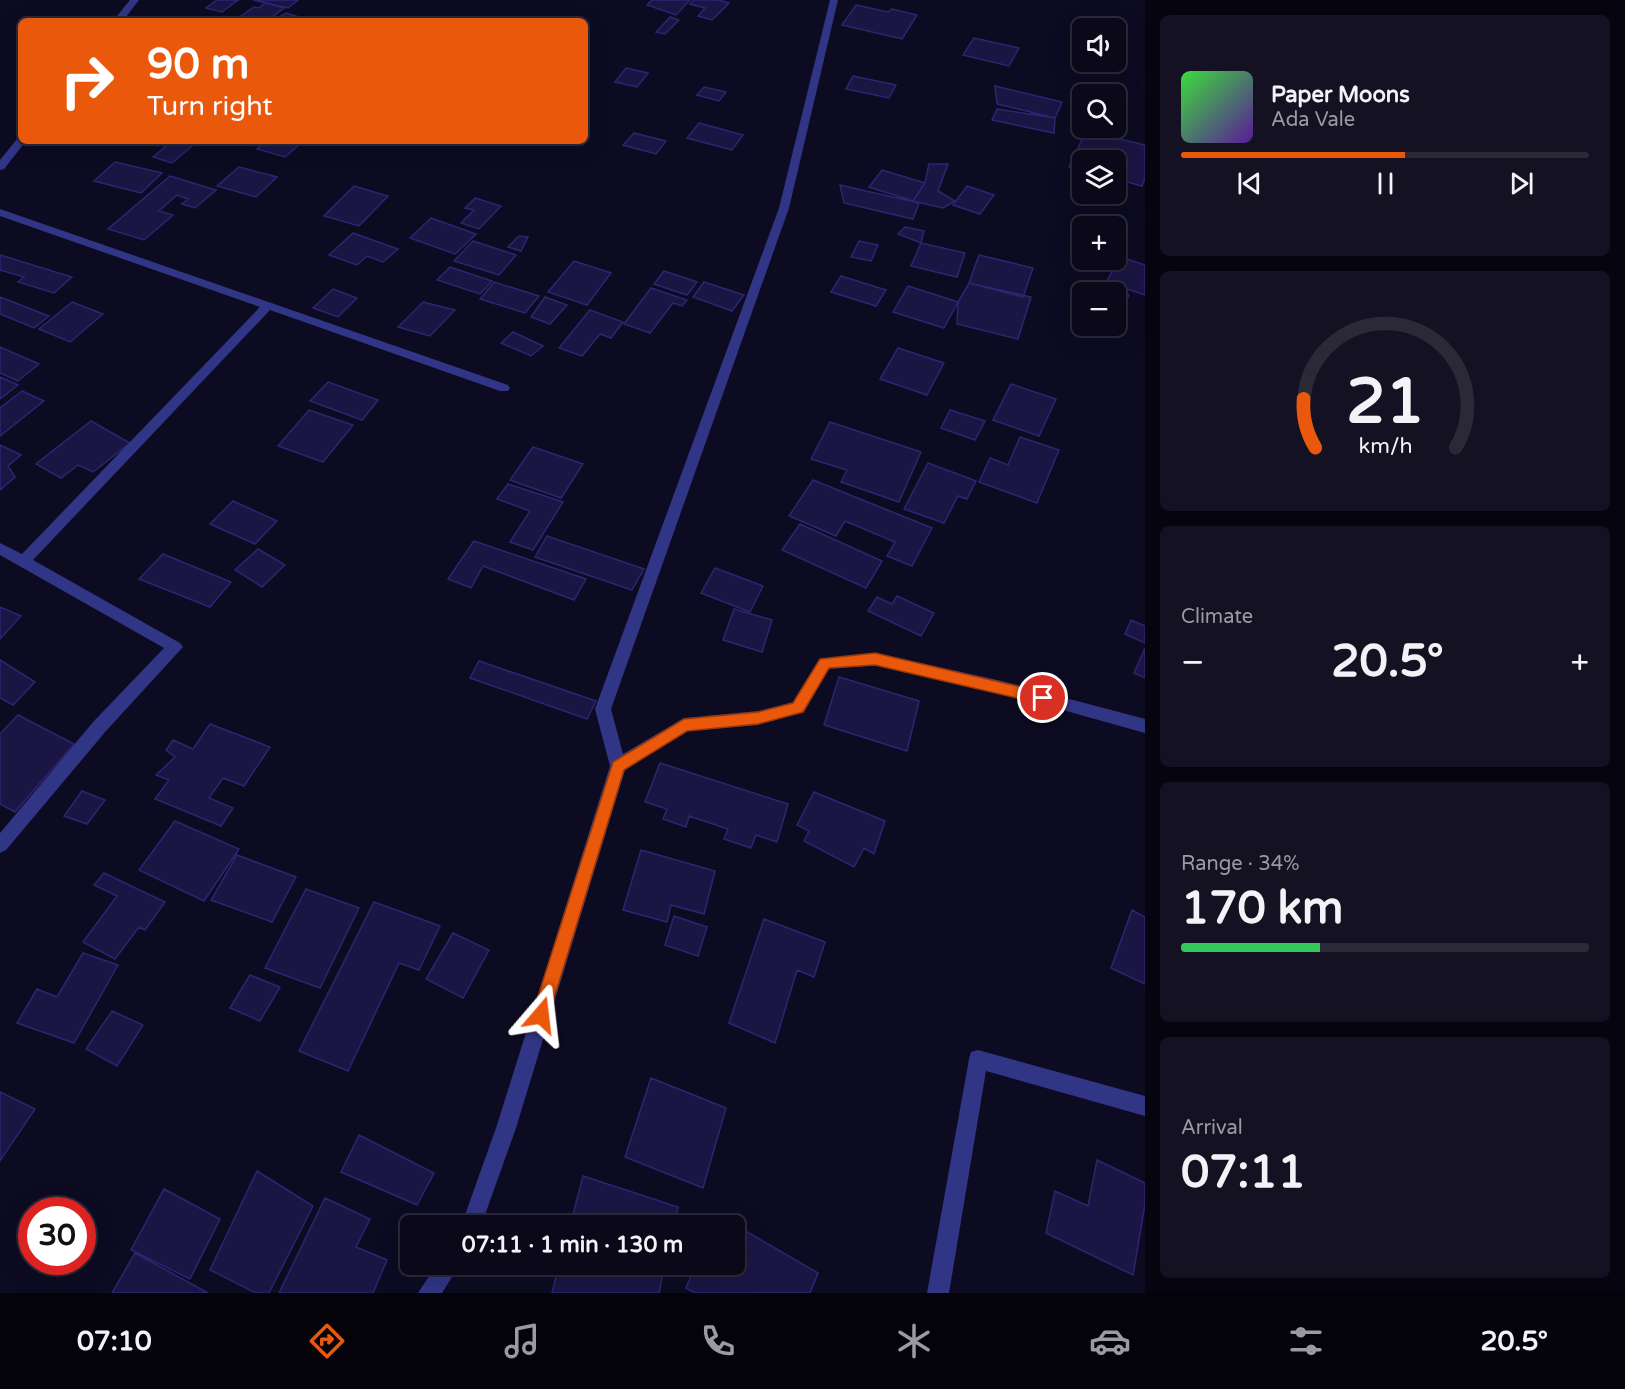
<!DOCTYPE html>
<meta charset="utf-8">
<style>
:root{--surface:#0a0819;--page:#131122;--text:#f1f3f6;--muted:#999aa2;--line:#2a2938;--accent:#ea580c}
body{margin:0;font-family:"Varela Round",sans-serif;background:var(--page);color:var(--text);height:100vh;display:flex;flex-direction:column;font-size:22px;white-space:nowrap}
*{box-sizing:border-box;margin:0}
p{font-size:20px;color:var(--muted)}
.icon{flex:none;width:33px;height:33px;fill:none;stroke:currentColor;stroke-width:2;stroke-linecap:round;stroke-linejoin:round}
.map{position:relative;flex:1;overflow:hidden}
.panel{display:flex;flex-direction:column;gap:15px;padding:15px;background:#06040e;width:480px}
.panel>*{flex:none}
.top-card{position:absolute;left:18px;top:18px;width:570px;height:126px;border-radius:9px;box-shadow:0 6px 24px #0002,0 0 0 2px var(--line);background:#ea580c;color:#fff;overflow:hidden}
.tools{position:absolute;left:1072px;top:18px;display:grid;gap:12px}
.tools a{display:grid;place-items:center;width:54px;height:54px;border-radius:9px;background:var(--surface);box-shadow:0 6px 24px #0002,0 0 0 2px var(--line);font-size:30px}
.speed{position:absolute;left:18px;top:1197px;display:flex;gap:12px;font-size:30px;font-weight:700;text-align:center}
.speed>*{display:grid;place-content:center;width:78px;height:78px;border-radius:50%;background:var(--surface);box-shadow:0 6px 24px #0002,0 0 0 2px var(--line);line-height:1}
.speed .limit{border:9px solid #d22;background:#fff;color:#111}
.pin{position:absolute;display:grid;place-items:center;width:51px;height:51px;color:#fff;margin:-26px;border:3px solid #fff;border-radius:50%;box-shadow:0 2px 6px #0007}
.me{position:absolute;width:66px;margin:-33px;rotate:17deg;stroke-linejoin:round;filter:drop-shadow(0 0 4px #0008)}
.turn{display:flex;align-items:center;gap:21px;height:126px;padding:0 30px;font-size:27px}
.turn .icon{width:78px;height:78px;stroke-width:2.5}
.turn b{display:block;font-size:42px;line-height:51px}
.big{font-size:45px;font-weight:700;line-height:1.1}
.panel .tile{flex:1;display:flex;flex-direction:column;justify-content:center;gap:9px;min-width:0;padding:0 21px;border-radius:9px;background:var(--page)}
.panel .dial{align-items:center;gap:0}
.dial svg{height:156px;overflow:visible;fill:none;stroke:var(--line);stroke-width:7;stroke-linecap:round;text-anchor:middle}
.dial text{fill:var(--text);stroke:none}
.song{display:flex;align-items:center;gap:18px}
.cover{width:72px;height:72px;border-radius:9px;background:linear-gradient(135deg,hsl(120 70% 55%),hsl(270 70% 35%))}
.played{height:6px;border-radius:3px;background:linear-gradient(90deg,var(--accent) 55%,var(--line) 55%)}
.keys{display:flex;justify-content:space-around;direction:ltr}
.heat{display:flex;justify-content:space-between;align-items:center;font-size:33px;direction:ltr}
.charge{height:9px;border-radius:4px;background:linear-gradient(90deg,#34c759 34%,var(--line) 0)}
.trip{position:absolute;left:400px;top:1215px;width:345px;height:60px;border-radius:9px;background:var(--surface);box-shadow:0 6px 24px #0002,0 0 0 2px var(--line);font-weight:700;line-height:60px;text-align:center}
.tab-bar{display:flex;height:96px;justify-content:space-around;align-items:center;background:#04030a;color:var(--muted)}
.tab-bar .icon{width:42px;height:42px}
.tab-bar .active{color:var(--accent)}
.tab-bar b{font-size:27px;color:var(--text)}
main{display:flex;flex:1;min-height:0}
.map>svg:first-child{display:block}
.building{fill:#1b1544;stroke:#2e2572;stroke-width:1.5}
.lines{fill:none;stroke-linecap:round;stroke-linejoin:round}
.minor{fill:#313585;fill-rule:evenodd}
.route{fill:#ea580c;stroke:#983908;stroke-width:1.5}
</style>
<main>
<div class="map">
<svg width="1145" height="1293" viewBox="0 0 1145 1293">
<rect width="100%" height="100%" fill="#0d0b21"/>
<path class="building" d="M217,0H238L222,12L206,8Z
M253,0H298L288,8Z
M652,0H690L676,15L647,5Z
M694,0H719L729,3L712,20L698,16L705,8L690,4Z
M265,3L284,8L267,21L241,16L254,7L259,8Z
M856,5L888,12L892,9L917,15L902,39L842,25Z
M286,13L312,21H273Z
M670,17L679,20L665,34L656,32Z
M974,38L1019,48L1009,66L963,55Z
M626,68L648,73L637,87L615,82Z
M853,76L896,85L889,98L846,89Z
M995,86L1062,102L1055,118L997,104Z
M704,87L726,92L719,101L697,95Z
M997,109L1055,118L1054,133L992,120Z
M699,123L743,135L732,150L687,138Z
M1086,131L1145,145V178L1142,186L1116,179V160H1083V170L1069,167Z
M634,133L666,141L656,154L623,145Z
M172,141H198L172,163L153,157Z
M266,141H299L302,142L285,157L257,149Z
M115,162L162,173L141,193L94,181Z
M929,164H948L938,191L955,201L943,208L913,201L925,183Z
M239,167L277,177L256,197L217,186Z
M882,170L925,183L913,201L869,187Z
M170,176L216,190L195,208L182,204L188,199L177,195L159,211L173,215L144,240L108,229Z
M840,185L919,203L913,219L844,203Z
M354,186L388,196L359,226L324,216Z
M967,186L994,195L980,214L953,205Z
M475,198L501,206L479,229L461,223L474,210L465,208Z
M431,218L476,234L455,254L410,238Z
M905,227L924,231L921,243L898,234Z
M353,233L398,249L383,262L367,256L357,265L329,255Z
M519,236L528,237L521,251L508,247Z
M473,241L516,255L499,275L454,261Z
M859,241L878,245L871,261L851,257Z
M921,243L965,253L957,277L911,266Z
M0,255L72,277L54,293L18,282L24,277L0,270Z
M979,255L1033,268L1023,297L969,283Z
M1121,257L1145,265V295L1106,282Z
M574,261L611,273L587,305L548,292Z
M450,267L492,281L480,294L437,280Z
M664,271L697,282L687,295L654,284Z
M841,276L886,290L876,306L831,292Z
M494,282L539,296L525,313L480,299Z
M704,282L744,295L732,311L693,297Z
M969,283L1031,297L1018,339L957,324L958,302Z
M908,286L958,302L944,328L893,312Z
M651,288L687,300L682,306L673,303L650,333L624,324Z
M333,289L357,298L338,317L313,308Z
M1110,289L1129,295L1117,319L1116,292H1108Z
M0,297L49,316L34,328L0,314Z
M545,297L567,305L550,324L531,317Z
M72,302L103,314L70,342L39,329Z
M423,302L455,310L430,336L398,327Z
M590,310L623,322L611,338L600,334L582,356L559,348Z
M513,332L543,346L531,356L501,343Z
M0,347L39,364L18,381L0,373Z
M898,348L944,363L927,395L880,379Z
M0,377L18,385L0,399Z
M328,382L378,400L362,420L310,401Z
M1011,384L1056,399L1039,436L993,420Z
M22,391L44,401L0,436V408Z
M309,410L353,425L323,462L278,446Z
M950,410L985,421L975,440L941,428Z
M91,421L130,443L93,472L78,465L61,478L36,464Z
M830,422L921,452L899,502L841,482L847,470L811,459Z
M1020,437L1059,450L1037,503L979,482L990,458L1008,465Z
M0,445L21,455L8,466L15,477L0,490Z
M533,447L583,464L561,498L510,480Z
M928,463L976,481L967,499L958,496L944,523L904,509Z
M813,480L932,528L912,566L887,556L895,542L845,521L836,536L789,516Z
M508,484L563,502L533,550L510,542L530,511L497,499Z
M233,501L277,521L255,544L210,524Z
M800,524L882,561L866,588L782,550Z
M547,536L644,569L632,590L535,557Z
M474,541L586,579L574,600L483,566L471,588L448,579Z
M258,549L285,565L262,587L235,570Z
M163,554L231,582L210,607L139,579Z
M715,568L763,586L750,612L701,593Z
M897,596L934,613L921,636L868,611L877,597L892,604Z
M0,607L21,616L0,639Z
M734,609L772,620L762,652L723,640Z
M1131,620L1145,626V643L1125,634Z
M1145,648V678L1134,673Z
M0,660L35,682L13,705L0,698Z
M479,661L596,701L587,719L470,678Z
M839,677L919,701L907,751L824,725Z
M18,715L74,744L15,812L0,804V734Z
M210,724L270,747L244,786L223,778L209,798L233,808L221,826L155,799L169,780L156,775L175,757L166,750L173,740L193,749Z
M660,763L788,804L777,842L756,835L751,848L724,839L728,829L689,816L686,827L663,819L667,809L645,802Z
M82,791L105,800L87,824L64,816Z
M814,792L885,821L874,854L864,848L854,867L804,841L809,831L797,825Z
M175,821L239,849L204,901L139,870Z
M641,850L715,871L704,914L671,905L667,922L623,910Z
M237,855L296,877L272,922L211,900Z
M104,873L165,902L145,930L139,927L115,959L83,942L117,896L94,885Z
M306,889L359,908L320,988L265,968Z
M374,902L440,926L419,970L399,963L348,1071L299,1051Z
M1132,910L1145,917V984L1111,968Z
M674,916L707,927L698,956L665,945Z
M764,919L825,942L814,977L797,970L775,1043L729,1023Z
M453,933L489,950L463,998L426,979Z
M83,953L118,965L74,1043L17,1023L37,989L57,997Z
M250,975L280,987L260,1021L230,1008Z
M112,1011L143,1025L117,1066L86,1049Z
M651,1078L726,1108L703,1188L625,1157Z
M0,1092L35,1109L0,1161Z
M359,1135L434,1173L417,1205L341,1172Z
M1097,1160L1145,1183V1204L1133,1275L1046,1233L1055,1191L1088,1206Z
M257,1171L313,1206L269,1293H256L210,1270Z
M583,1176L678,1207L674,1226H570Z
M164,1189L220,1219L190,1279L131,1250Z
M325,1198L370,1219L356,1247L387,1260L373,1293H279Z
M718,1215L818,1273L810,1293H695L686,1288L696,1264H735V1226H713Z
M135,1253L208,1293H112Z
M559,1264H665L659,1293H552Z"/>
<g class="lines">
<path class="minor" d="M130,0H139L123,21H113Z
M830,0H838L789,208L611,709L623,754L684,718L758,711L793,702L820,659L875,653L1002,681L1145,719V733L1002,693L875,665L829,669L804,712L758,725L687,731L625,770L516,1128L481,1226H461L496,1128L610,766L595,709L779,208Z
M21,138V141H26L4,169L0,170V160L17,139Z
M0,209L508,385L510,388L508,391H500L270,310L33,560L180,643L183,647L106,731L6,850L0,853V833L94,721L164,648L0,555V543L22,554L260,307L0,216Z
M978,1050L1145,1096V1116L986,1071L949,1293H927L969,1059L971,1052Z
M437,1264H460L442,1293H418Z"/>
</g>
<path class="route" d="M875,653L1043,692L1048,694L1050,698L1048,702L1043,704L875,665L829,668L803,712L758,724L687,731L624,770L549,1015L547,1021L541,1023L535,1021L532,1015L613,762L684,719L758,712L793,703L820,659Z"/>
</svg>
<div class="tools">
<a><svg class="icon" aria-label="sound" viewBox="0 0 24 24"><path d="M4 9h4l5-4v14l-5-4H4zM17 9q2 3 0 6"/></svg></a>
<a><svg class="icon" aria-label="search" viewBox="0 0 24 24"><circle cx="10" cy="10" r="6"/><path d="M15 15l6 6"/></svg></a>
<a><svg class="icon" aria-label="layers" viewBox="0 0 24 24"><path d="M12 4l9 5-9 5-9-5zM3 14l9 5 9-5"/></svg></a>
<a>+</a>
<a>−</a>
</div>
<div class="speed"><div class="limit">30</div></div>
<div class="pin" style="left:1043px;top:698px;background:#d93025"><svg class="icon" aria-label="arrive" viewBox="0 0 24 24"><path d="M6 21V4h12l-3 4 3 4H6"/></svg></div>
<svg class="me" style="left:541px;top:1015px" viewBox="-20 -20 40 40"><path d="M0-17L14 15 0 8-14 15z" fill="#ea580c" stroke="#fff" stroke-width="4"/></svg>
<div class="trip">07:11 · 1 min · 130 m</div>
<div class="top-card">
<div class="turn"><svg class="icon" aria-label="right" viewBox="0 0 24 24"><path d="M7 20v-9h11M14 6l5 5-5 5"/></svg><div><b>90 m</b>Turn right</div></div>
</div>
</div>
<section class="panel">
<div class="tile">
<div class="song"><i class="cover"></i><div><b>Paper Moons</b><p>Ada Vale</p></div></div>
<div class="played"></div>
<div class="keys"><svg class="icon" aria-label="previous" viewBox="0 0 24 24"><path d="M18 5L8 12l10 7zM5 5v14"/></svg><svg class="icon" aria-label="pause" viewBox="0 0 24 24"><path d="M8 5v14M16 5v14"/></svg><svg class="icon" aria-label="next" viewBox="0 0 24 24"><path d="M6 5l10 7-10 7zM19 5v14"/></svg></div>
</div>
<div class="tile dial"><svg viewBox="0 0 100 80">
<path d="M14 69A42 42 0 1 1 86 69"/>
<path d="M14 69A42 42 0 0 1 8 44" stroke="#ea580c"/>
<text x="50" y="56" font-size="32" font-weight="700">21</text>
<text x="50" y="72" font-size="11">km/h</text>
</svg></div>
<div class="tile"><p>Climate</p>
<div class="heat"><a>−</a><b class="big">20.5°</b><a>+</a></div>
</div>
<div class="tile"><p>Range · 34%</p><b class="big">170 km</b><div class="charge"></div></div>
<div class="tile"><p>Arrival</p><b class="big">07:11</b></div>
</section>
</main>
<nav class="tab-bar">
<b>07:10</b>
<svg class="icon active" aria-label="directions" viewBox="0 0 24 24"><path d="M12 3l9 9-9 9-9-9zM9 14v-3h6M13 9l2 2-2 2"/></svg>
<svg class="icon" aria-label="music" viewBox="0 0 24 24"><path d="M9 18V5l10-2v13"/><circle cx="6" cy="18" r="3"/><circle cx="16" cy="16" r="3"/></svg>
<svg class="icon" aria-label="phone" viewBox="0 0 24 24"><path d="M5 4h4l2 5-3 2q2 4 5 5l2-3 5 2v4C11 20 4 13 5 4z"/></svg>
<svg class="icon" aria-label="climate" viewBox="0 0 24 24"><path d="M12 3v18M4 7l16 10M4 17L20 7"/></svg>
<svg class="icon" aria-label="car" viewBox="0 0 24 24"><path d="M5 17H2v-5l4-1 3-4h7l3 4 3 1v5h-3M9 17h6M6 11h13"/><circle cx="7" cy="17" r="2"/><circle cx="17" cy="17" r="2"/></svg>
<svg class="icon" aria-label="filters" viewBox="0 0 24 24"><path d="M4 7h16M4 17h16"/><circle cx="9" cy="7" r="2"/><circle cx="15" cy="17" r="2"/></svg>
<b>20.5°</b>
</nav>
